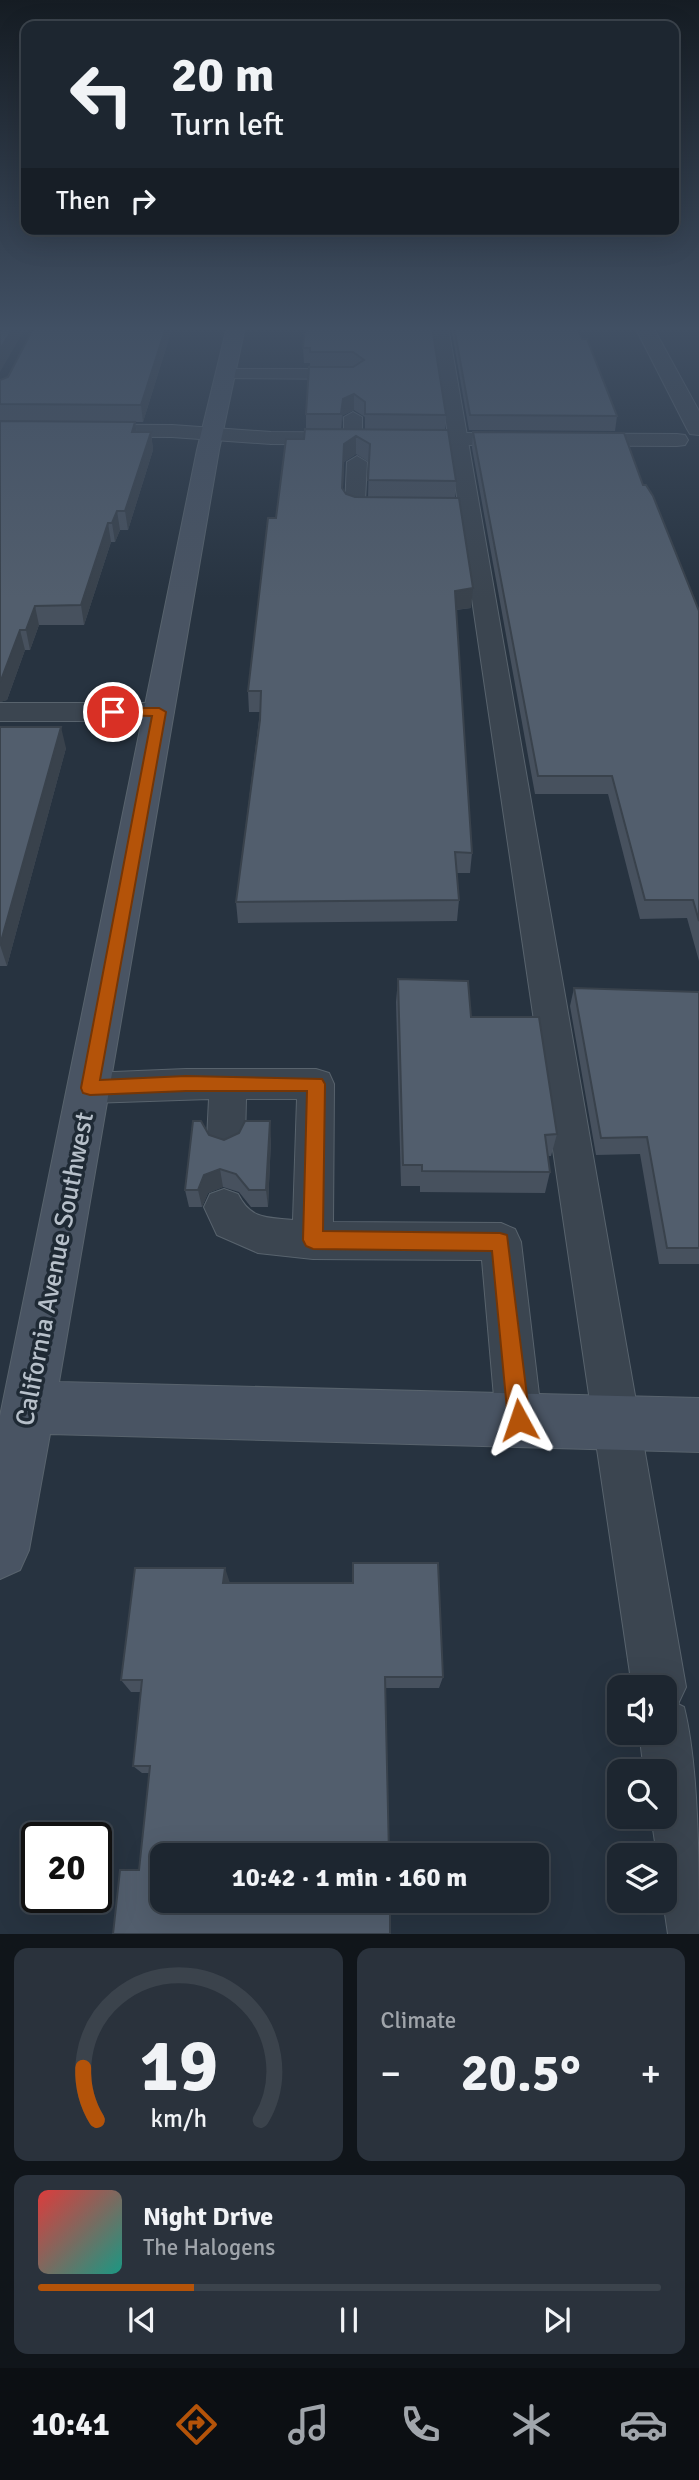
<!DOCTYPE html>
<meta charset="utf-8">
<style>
:root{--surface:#1d2630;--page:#2a323c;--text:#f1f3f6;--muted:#a0a5ab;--line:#3b434c;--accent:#b45309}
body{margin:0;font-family:Signika,sans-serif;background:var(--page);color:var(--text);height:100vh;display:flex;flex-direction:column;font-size:26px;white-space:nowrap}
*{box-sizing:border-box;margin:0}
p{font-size:23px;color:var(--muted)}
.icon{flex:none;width:38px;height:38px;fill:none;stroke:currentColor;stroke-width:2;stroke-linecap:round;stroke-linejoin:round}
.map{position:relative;height:1934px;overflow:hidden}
.panel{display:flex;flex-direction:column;gap:14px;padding:14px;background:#10151a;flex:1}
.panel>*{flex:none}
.hud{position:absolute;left:21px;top:21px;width:658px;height:214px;border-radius:14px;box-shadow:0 7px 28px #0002,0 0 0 2px var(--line);background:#1d2630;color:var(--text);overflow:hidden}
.tools{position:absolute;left:607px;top:1675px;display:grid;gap:14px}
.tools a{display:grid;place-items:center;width:70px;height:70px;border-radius:14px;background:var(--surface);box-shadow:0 7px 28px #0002,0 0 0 2px var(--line);font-size:35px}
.speed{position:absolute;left:21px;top:1822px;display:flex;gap:14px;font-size:35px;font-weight:700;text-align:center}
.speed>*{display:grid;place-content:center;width:91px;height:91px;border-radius:50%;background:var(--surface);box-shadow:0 7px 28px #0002,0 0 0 2px var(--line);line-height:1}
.speed .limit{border:4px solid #111;border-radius:10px;background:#fff;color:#111}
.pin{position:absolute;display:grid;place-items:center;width:60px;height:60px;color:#fff;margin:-30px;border:4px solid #fff;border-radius:50%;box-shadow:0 2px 7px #0007}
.me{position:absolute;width:77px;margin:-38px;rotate:355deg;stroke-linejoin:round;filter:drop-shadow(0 0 5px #0008)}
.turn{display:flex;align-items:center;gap:24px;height:147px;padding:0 35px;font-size:32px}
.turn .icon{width:91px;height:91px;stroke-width:2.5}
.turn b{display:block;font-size:49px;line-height:60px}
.then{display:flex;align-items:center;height:66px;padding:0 35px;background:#0003;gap:14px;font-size:26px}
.big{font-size:52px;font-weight:700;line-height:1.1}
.panel .tile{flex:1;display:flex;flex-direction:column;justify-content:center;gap:10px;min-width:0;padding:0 24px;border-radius:14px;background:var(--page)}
.panel .dial{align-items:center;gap:0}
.dial svg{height:182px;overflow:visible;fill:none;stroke:var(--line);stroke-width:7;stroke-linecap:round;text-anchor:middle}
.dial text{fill:var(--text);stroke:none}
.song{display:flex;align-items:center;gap:21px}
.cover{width:84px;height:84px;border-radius:10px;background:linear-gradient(135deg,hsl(0 70% 55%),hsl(170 70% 35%))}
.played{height:7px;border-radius:4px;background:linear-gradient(90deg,var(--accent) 25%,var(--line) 25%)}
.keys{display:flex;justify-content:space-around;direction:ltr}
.heat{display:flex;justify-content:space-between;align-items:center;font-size:38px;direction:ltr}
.panel .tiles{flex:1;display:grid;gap:14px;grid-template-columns:1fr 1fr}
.tile:last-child{grid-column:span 2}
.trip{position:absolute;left:150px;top:1843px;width:399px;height:70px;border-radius:14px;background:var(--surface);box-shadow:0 7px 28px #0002,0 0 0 2px var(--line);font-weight:700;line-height:70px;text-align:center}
.tabs{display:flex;height:112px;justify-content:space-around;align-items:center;background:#0c0f13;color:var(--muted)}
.tabs .icon{width:49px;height:49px}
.tabs .active{color:var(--accent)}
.tabs b{font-size:32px;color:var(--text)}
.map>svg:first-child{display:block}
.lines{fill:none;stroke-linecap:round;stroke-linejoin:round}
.lane-casing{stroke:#58636d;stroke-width:2}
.street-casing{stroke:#58636d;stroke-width:2}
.secondary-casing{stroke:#58636d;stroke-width:2}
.lane{fill:#3b4550;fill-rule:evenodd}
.street{fill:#3b4550;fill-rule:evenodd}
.secondary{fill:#495463;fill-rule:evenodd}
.wall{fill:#47515e;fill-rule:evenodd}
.shaded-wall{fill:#39424c}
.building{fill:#525e6d;stroke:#39424c;stroke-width:2}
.route{fill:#b45309;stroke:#753606;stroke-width:2}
.labels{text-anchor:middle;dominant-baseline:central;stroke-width:7;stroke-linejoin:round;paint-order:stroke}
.street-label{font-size:26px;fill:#b7c0ca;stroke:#1f2a35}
</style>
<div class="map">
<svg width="699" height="1934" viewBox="0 0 699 1934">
<rect width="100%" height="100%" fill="#273340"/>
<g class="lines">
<defs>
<path id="lane" d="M432,327H448L686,1687L678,1704L684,1707C699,1767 699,1867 699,1934H668L663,1900L665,1855H657L651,1816H665V1771H644L639,1732H665V1687H632Z
M225,369H353L361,374L353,379L219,378L217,374Z
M353,412L362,417V438L353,444L344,438V417Z
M357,456L367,462L365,501L396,503L399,507L396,511H348L345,507L347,462Z
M186,1069H316L329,1073L334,1084L333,1222L501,1223L515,1229L521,1242L542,1420L535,1436L519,1443L503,1436L496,1420L482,1260L313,1259L258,1253L217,1235L204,1207L210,1194L224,1189L238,1194C251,1220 267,1217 293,1220L297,1099H246L245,1139L239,1150L226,1155L213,1150L207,1139L209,1099L90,1103L77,1099L72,1088L77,1077L90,1073Z"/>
<path id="street" d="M635,327H653L699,411V435L690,434L687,429Z
M0,424L172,425L271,432L677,434L685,435L688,440L685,445L677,446L271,444L172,437L0,436Z
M0,703H159L170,706L174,712L170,718L159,721H0Z"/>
<path id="secondary" d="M227,327H245L219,450L59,1382L699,1398V1452L50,1434L29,1550L20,1570L0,1579V1416L197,450Z"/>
</defs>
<use href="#lane" class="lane-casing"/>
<use href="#street" class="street-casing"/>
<use href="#secondary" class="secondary-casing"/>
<use href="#lane" class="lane"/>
<use href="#street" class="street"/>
<use href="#secondary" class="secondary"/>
</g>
<path class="wall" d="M34,327H181L180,329H172L143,422H135L137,432H151L153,450L128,530H120L115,542H111L84,625H39L30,650H25L7,700L0,702V380L8,377Z
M432,327L446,415L445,430L456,481L455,498L471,608L456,610L472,853L470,873H457L459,900L457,921L238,923L236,902L260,712H249L248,691L276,518L304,439L306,429V414L310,363H304L303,348ZM354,410L365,417V429H341L343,415ZM356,454L369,462L368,497H355L346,494L343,490L344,462Z
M451,327H577L617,416L615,431L469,430Z
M473,432L643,485L699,611V961L687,918L640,919L608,794H535L472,448Z
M0,727L66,748L7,966H0Z
M398,979L471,1017L557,1134L551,1156H548L550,1172L545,1193L420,1192V1186H401L396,1002Z
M574,988L699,992V1264H659L640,1154L596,1155L570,1006Z
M209,1135L224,1140L271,1139L268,1207H251L239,1192L223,1187L208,1193L202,1207H189L185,1190Z
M230,1583L443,1677L439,1688H385L139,1870L149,1773H142L133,1766L141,1692H131L121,1680Z"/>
<path class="shaded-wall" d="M14,327H26L0,372V349Z
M166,327H172V329L143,422L141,405Z
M354,394V410L343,415L341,430L343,399Z
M135,422L138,439L132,432Z
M151,432L153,450L128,530L125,511Z
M356,436V454L344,462L342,507L344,444Z
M117,511L120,530L115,542L112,523Z
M108,523L111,542L84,625L81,605Z
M473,588L471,608L454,610L455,591Z
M35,606L39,625L30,650L26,630Z
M20,630L25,650L7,700L0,702V681Z
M61,727L66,748L7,966L0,945Z
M270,1121L271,1139L268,1207L266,1190Z
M220,1169L223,1187L208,1193L202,1207L198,1190L204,1175Z
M225,1568L230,1583H223Z"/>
<path class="building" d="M0,327H14L0,349Z
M34,327H166L141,405L0,404V380L8,377Z
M305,327H432L446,415L365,414V402L354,394L343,399L341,414H306L309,367H353L364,360L353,352H310V348H303Z
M454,327H577L582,339H587L617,416L470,415Z
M0,421L135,422L132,432H151L125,511H117L112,523H108L81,605L35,606L26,630H20L1,680L0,681Z
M305,429L448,430L456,481L368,480L370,444L356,436L344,444L342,488L346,494L355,497L459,498L473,588L455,591L472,853L455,852L459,900L236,902L260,720L261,691H248L268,518H276L286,439H304Z
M473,432L624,433L643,485H646L653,496L699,611V921L693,900H645L612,776H538Z
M0,727H61L0,945Z
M398,979L468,981L471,1017H539L557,1134L545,1135L550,1172L422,1171V1165H403Z
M574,988L699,992V1248H667L647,1137L601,1138Z
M193,1121H201L209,1135L224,1140L239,1133L245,1121H270L266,1190H249L236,1174L220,1169L204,1175L198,1190H185Z
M353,1563H438L443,1677H385L389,1855H163V1900H390V1934H113L120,1870H139L150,1766H133L142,1680H121L135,1568H225L223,1583H353Z"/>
<linearGradient id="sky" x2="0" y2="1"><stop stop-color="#151c23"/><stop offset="0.55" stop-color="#415064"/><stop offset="1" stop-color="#415064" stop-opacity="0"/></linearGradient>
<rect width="699" height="598" fill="url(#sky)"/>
<path class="route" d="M113,708H159L166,712L100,1080L186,1076L322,1079L325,1084L323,1231L500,1233L507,1235L530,1420L526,1428L519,1431L511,1428L508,1420L492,1251L313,1249L306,1246L303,1240L307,1091H186L90,1095L83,1093L81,1088L152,716L109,715V709Z"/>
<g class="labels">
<g class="street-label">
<text transform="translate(55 1269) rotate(-79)">California Avenue Southwest</text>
</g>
</g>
</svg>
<div class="tools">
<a><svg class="icon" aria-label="sound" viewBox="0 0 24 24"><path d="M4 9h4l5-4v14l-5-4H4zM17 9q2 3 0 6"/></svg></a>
<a><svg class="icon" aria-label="search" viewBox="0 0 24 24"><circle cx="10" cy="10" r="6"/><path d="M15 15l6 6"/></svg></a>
<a><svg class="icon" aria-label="layers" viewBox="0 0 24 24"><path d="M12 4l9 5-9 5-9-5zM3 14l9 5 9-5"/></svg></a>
</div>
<div class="speed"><div class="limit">20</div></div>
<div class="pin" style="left:113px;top:712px;background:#d93025"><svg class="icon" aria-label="arrive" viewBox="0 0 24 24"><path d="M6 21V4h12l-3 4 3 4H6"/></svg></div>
<svg class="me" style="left:519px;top:1420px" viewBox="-20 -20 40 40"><path d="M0-17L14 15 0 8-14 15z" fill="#b45309" stroke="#fff" stroke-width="4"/></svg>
<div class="trip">10:42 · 1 min · 160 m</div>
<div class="hud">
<div class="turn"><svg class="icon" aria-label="left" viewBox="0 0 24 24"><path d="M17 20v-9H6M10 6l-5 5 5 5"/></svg><div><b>20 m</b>Turn left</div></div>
<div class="then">Then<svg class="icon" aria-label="right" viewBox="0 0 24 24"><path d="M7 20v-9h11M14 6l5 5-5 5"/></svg></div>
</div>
</div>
<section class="panel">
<div class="tiles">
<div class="tile dial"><svg viewBox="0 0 100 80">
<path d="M14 69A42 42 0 1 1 86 69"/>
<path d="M14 69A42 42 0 0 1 8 46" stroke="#b45309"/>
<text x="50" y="56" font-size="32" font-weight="700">19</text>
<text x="50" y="72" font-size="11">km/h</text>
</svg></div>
<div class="tile"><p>Climate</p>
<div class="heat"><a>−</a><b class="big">20.5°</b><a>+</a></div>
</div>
<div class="tile">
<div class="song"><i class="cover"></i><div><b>Night Drive</b><p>The Halogens</p></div></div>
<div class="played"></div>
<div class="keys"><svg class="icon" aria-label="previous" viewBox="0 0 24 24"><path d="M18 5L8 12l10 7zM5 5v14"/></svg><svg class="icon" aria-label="pause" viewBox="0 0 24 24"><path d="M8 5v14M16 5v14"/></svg><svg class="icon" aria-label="next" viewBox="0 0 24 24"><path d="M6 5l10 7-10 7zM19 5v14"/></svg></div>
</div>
</div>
</section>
<nav class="tabs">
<b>10:41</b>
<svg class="icon active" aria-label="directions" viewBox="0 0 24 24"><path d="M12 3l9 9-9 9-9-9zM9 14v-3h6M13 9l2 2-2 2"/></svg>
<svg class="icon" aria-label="music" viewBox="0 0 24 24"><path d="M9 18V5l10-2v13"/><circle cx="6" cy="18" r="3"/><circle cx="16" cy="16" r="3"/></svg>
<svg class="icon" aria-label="phone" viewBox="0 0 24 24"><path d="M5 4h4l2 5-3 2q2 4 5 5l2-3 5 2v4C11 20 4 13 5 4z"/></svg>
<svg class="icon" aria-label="climate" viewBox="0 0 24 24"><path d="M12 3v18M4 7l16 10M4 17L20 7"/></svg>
<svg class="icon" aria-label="car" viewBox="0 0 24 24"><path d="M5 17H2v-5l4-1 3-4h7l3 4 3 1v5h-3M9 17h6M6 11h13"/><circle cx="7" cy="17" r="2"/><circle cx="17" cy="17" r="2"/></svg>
</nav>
